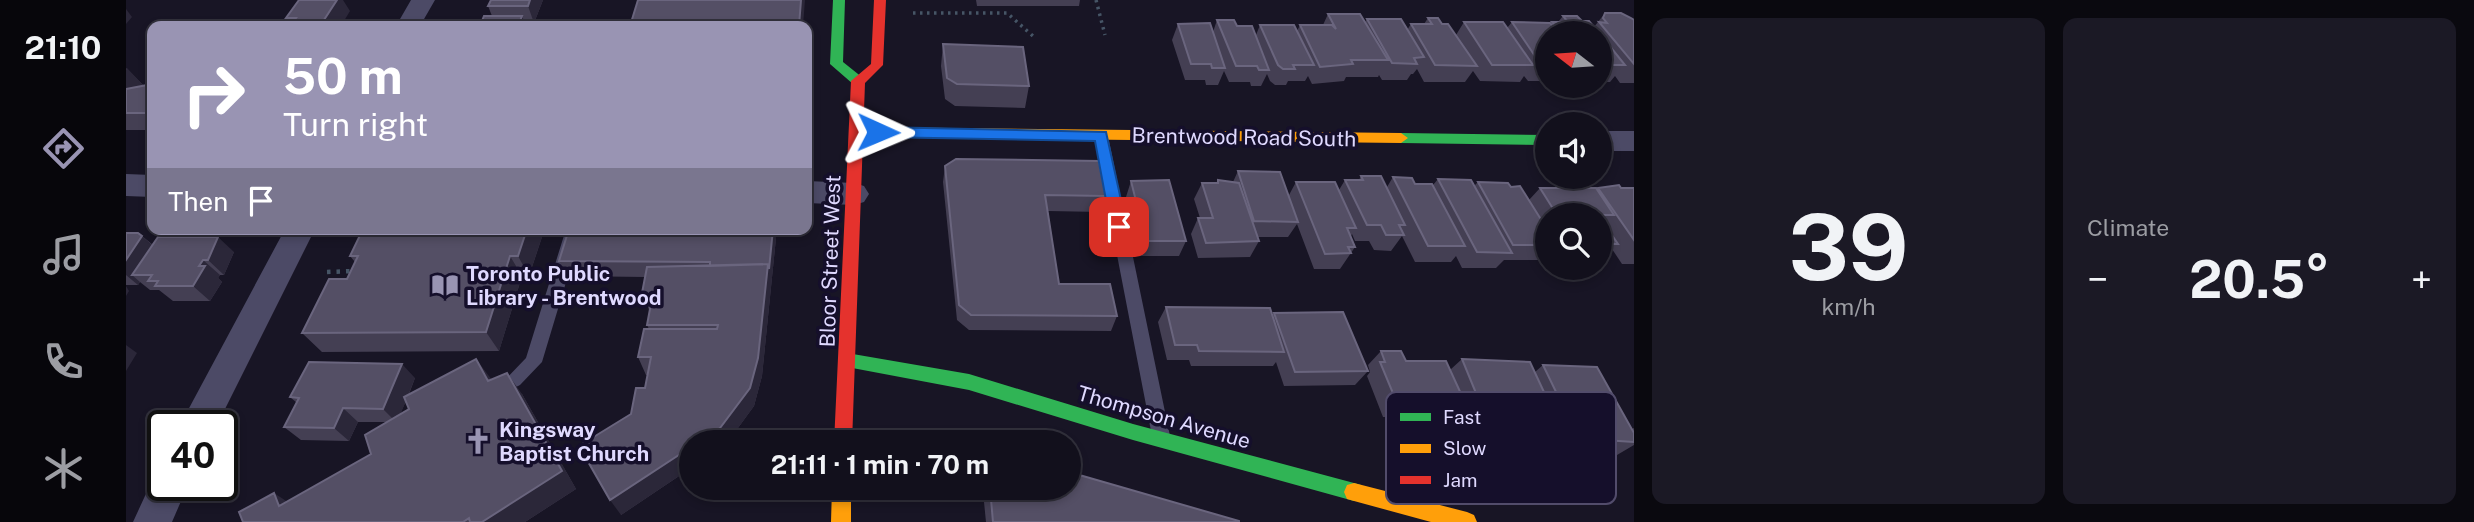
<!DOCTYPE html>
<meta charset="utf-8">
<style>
:root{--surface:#12101c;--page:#1b1925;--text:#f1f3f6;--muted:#9c9da3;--line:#31303b;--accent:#9994b3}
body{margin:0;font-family:"Public Sans",sans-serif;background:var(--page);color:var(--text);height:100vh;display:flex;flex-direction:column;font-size:26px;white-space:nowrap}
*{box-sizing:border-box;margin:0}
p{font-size:23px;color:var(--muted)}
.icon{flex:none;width:38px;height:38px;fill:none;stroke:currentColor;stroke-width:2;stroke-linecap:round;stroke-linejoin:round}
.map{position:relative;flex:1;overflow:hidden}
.panel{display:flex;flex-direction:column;gap:18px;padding:18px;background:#0a090f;width:840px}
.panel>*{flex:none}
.guide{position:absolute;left:21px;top:21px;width:665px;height:214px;border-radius:14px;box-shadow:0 4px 10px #0003,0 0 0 2px var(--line);background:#9994b3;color:#fff;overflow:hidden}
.needle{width:46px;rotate:287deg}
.controls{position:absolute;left:1409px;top:21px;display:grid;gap:14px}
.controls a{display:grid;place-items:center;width:77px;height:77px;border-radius:50%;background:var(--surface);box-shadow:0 4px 10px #0003,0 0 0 2px var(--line);font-size:35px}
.speed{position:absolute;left:21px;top:410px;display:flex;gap:14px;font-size:35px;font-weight:700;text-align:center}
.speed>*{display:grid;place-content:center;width:91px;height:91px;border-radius:50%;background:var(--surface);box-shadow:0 4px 10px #0003,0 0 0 2px var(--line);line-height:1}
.speed .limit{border:4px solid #111;border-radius:10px;background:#fff;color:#111}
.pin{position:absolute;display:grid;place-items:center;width:60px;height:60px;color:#fff;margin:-30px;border-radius:14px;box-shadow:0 4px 10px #0006}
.me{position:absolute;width:77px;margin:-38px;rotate:91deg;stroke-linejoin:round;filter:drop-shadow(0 0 5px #0008)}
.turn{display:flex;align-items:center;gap:24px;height:147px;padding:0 21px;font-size:32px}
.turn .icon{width:91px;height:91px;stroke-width:2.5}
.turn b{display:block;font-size:49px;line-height:60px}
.then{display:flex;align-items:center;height:66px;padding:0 21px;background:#0003;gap:14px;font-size:26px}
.big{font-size:52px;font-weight:700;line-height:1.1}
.panel .card{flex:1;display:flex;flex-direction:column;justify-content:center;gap:10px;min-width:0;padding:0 24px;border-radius:14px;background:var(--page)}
.panel .dial{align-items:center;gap:0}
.dial b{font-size:91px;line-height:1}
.heat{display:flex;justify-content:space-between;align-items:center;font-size:38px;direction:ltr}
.panel .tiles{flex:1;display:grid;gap:18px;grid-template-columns:repeat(2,1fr)}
.trip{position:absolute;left:553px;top:430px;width:402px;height:70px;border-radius:35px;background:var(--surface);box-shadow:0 4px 10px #0003,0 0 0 2px var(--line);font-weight:700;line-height:70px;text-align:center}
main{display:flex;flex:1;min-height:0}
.menu{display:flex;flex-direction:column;width:126px;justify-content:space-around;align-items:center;background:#07060b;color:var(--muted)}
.menu .icon{width:49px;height:49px}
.menu .on{color:var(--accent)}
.menu b{font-size:32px;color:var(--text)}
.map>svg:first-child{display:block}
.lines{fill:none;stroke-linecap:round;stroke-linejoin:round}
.path-far1{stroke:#465566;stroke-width:3.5;stroke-dasharray:2.5 4.5;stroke-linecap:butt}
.path{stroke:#465566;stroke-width:4.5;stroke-dasharray:3.5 6;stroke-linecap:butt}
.lane{fill:#4c4a66;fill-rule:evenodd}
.street{fill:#4c4a66;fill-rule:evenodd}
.fast{fill:#30b455;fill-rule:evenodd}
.slow{fill:#ff9f0a;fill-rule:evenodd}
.jam{fill:#e5322d;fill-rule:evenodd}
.wall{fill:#443f53;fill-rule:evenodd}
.shaded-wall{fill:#2b2739}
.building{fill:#544f65;stroke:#6a657e;stroke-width:2}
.route{fill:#1a73e8;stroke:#114b97;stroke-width:2}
.labels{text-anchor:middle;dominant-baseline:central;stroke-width:7;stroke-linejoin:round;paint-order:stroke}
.street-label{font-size:21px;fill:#dfd9ff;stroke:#150f2b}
.poi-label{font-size:21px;font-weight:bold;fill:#dfd9ff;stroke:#150f2b;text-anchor:start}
.key{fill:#150f2b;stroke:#524c6b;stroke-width:2}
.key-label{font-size:19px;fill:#dfd9ff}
</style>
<main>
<nav class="menu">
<b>21:10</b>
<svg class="icon on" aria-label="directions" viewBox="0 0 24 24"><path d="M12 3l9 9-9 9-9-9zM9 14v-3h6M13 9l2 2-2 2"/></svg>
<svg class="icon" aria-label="music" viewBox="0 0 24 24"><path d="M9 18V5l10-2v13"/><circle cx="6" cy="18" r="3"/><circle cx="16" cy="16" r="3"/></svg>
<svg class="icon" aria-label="phone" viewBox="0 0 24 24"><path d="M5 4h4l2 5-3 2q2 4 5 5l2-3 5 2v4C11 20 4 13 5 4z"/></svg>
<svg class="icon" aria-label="climate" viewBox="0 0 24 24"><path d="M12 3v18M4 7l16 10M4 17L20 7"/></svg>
</nav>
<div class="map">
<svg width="1508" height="522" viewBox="0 0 1508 522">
<rect width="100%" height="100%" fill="#181525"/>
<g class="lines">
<path class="path-far1" d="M970,0L979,35
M787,13H881L907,36"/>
<path class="path" d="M201,272L228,271"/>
<path class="lane" d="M975,131L982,136L1044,436L1041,442L1035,444L1029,442L1026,436L968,136Z
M440,229H456L416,362L394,385L388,388L382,385L379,380L400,358Z"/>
<path class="street" d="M285,0H309L294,26H270Z
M1474,131H1508V151H1474Z
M0,174L26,175V197L0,196Z
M681,181L728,183L738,186L743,194L738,202L728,205L681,203Z
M159,229H189L91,425H54Z
M37,469V485H62L46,522H7L30,472Z"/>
<path class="fast" d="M707,0H719L717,62L737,78V84H727L704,64Z
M1275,133L1421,135V145L1275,143L1268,138Z
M721,353L843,374L1007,424L1228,483L1235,485L1238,492L1235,499L1228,501L1007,440L843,390L721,367L715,365L712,360L715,355Z"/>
<path class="slow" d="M731,127L1275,133L1282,138L1275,143L731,137L724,132Z
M1228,483L1341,512L1348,515L1351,522H1305L1228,501L1221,499L1218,492L1221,485Z
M706,488H725V522H705Z"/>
<path class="jam" d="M748,0H760L757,65L739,83L726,443H708L725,81L745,64Z"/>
</g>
<path class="wall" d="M417,0L408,23H399L400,26H354L366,16L362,6Z
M850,0H954L953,6H851Z
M224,11L165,25L160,18Z
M1479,13L1508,20V83H1494L1489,76L1484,82H1474V33H1421V81H1402L1398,76L1394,82L1354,81L1347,71L1339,82H1298L1291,69L1287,74H1285L1281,80H1256L1253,75L1252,77H1220L1218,81L1186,84L1182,76L1179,81H1162L1160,85H1149L1144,81L1141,74L1135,86H1125L1124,82H1103L1098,71L1092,85H1080L1079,80H1059L1046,40L1052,24L1087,32L1091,20L1111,26L1130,35L1134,25L1171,31L1174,25H1197L1202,14L1239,22L1241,19L1281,30L1285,24H1298L1302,18L1316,24L1330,35L1338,22L1381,28L1386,22L1425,24L1426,22H1432L1437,16L1456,21L1468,27Z
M817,44L903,86L899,108L829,106L819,99L815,66Z
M0,68L17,85L16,86L21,85L26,79V130H0Z
M819,166L980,196L975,212L922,211L933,284L991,316L985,331L843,330L831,320L817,182Z
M1112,171L1163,195L1170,182L1213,190L1219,180H1233L1235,176L1261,187L1267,177L1289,184L1307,185L1312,179L1348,186L1352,182L1385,187L1403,200L1414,188H1428L1434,182L1453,188L1471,189L1472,188H1508V264H1496L1486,249L1474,260V215H1421V254L1414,260H1378L1370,268H1336L1330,256L1325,262H1289L1276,236L1265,251L1248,250L1243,241H1229L1226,234L1225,236L1229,247L1214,269H1188L1171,224L1162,237H1131L1133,241L1124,257L1072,258L1065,234L1072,218H1074L1068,199L1076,183H1090L1092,180L1107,182Z
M1005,181L1060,241L1053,256H1013L1000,197Z
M237,229H417L418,231L403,276H396L373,351L196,352L176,333L221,279L229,262L224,256Z
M0,233L16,236L27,245L108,252L98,275H94L92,278L96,282L84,301H47L33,290H24L14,282L12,285H0Z
M650,238L636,376L628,406L601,443H565V468L495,515L505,414L519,388L522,375H520L512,357L523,329L521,325L524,312L516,293L519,277L441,276L433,261Z
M1040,307L1146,315L1148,313L1242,371L1229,385L1158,386L1150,362L1147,366H1065L1063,360H1041L1032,322Z
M1255,351L1280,361L1324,370L1336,359L1409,372L1417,365L1506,429L1508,428V445L1491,455L1429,450L1424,441L1418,445L1372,443L1369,434L1344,433L1336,413L1326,422H1277L1275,417H1257L1241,376L1244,372L1242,365Z
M289,378L283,394L366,380L396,394L450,489L399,522H117L161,502L245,454L261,422H232L223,441L175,440L158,427L171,403L164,397ZM280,401L283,409L274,414Z
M858,488H943L1113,522H860L857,492Z"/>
<path class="shaded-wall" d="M211,0H217L224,11L215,26H194Z
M404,0H417L408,23L402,6Z
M675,0H679L677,26H673Z
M0,9L6,17L0,24Z
M396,16L400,26H392Z
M1,68L17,85L0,105V70Z
M401,229H417L418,231L403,276L392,256Z
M647,229H649L650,238L636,376L628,406L601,443H572Z
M16,236L34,252L6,275L14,282L12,285L0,275V260Z
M92,237L108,252L98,275L82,260Z
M384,256L396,276L373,351L360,332Z
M77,260L94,275L92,278L96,282L84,301L67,286L73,266Z
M0,286L3,291L0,296Z
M0,345L11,353L0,371Z
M350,359L366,380L362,381Z
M276,364L289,378L271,423L257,409Z
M381,373L396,394L450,489L399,522H356Z
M217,408L232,422L223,441L208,428Z
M565,447V468L495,515L484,500Z
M148,493L174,510L153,506Z"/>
<path class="building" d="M173,0H211L194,26H164L170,18H160Z
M365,0H404L402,6H362Z
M512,0H675L673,26H504Z
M1479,13H1495L1505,18L1508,20V64L1473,22L1481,23L1477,18Z
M1202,14H1234L1262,60H1225L1227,64L1194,67L1174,25H1206L1210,29Z
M358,16H396L392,26H354Z
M1437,16H1451L1456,21H1463L1473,33H1435L1426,22H1442Z
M1302,18H1312L1316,24H1322L1351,66L1309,65L1285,24H1306Z
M1241,19H1275L1298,57L1288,58L1291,64L1266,63Z
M1091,20H1108L1111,26H1126L1143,70H1133L1131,66H1110Z
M1338,22H1377L1407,65H1366Z
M1386,22L1424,23L1432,33H1421V65H1415Z
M1084,23L1099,68H1086L1085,64H1065L1052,24Z
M1134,25H1168L1188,65H1167L1169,69H1157L1152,65Z
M1474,34L1499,65H1474Z
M817,44L897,47L903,86L831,84L821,78Z
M26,79V113H0V89L21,85Z
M830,159L973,161L980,196L919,195L933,284H984L991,316L845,315L833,305L819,166Z
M1112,171L1154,172L1172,222L1128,221Z
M1235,176H1255L1279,225H1273L1278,235H1260L1255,225H1241L1219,180H1237Z
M1267,177L1286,178L1289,184H1306L1339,246H1302Z
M1312,179L1345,180L1386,253L1351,252Z
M1043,180L1060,241H1020L1005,181Z
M1092,180L1113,183L1133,241L1080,243L1072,218H1087L1076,183H1092Z
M1170,182H1209L1230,228H1221L1229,247H1222L1225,253L1199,254Z
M1352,182L1382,183L1385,187L1394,186L1421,229V245H1387Z
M1434,182H1449L1453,188H1470L1488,215H1431L1414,188H1438Z
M1493,185L1495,188H1508V240L1472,188Z
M1474,218L1492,244H1474Z
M237,229H401L392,256H384L360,332L176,333L203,279H221L232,256H224Z
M443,229H647L643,269L642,264L584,266V262L433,261Z
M0,233H12L16,236L0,260Z
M32,237H92L82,260H77L73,266H79L67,286H29L32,281H22L26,275H6Z
M642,264L632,358L624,388L594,428L572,443H565V447L484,500L453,446L505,414L510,388H519L525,357H512L518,329H591L592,325H521L527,293H516L521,267Z
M1040,307L1144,308L1158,352L1073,351L1071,345H1049Z
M1217,312L1242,371L1169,372L1148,313Z
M1255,351H1275L1280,361H1320L1342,409L1291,408L1289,403H1271L1254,362H1259Z
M350,359L362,381L381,373L436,471L356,522H344L343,518L337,522H117L113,512L148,493L153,506L245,454L239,435L283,409L278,397Z
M1336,359L1404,362L1437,433L1390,430L1386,421L1361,420Z
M183,362L276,364L257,409L217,408L208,428L158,427L173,398L164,397Z
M1417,365L1471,367L1508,433V442L1448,438L1429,398H1433Z
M943,472L1113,521V522H867L864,488H943Z"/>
<path class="route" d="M752,127L980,132L1001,227L993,233L985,227L969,141L752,137L745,132Z"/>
<defs>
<symbol id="library-bare" viewBox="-9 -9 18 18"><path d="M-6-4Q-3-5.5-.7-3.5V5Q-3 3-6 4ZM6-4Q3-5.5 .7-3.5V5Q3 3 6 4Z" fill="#9994b3" stroke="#150f2b" stroke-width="2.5" paint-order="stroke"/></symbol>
<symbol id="church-bare" viewBox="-9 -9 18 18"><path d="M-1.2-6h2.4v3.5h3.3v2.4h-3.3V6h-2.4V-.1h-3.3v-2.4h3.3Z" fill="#9994b3" stroke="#150f2b" stroke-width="2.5" paint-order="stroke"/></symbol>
</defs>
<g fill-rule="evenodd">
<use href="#library-bare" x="300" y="266" width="38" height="38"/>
<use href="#church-bare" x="333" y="422" width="38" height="38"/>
</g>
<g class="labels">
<g class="street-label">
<text transform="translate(1118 137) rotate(1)">Brentwood Road South</text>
<text transform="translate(704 261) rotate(-88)">Bloor Street West</text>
<text transform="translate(1038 417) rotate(16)">Thompson Avenue</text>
</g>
<g class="poi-label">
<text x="340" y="273">Toronto Public<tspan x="340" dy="24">Library - Brentwood</tspan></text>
<text x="373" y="429">Kingsway<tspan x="373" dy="24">Baptist Church</tspan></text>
</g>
</g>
<rect x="1260" y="392" width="230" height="112" rx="10" class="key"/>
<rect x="1274" y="413" width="31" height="8" fill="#30b455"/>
<rect x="1274" y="444" width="31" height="9" fill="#ff9f0a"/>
<rect x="1274" y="476" width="31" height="8" fill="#e5322d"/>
<g class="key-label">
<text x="1317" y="424">Fast</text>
<text x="1317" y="455">Slow</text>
<text x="1317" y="487">Jam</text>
</g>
</svg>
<div class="controls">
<a><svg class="needle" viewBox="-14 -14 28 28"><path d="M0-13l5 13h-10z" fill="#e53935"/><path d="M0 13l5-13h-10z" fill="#9c9da3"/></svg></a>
<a><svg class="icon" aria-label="sound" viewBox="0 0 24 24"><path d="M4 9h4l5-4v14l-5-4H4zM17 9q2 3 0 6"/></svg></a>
<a><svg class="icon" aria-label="search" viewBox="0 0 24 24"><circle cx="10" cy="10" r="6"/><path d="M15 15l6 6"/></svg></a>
</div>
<div class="speed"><div class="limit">40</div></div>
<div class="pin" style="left:993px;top:227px;background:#d93025"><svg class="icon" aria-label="arrive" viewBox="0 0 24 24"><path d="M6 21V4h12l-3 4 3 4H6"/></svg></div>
<svg class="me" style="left:752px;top:132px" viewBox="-20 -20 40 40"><path d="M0-17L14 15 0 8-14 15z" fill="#1a73e8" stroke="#fff" stroke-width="4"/></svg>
<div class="trip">21:11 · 1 min · 70 m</div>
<div class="guide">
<div class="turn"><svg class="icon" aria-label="right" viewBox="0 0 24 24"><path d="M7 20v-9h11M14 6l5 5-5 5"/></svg><div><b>50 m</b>Turn right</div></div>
<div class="then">Then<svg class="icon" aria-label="arrive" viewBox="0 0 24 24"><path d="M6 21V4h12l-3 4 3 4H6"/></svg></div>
</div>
</div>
<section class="panel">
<div class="tiles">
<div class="card dial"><b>39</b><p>km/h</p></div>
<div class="card"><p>Climate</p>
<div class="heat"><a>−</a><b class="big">20.5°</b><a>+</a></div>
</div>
</div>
</section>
</main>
